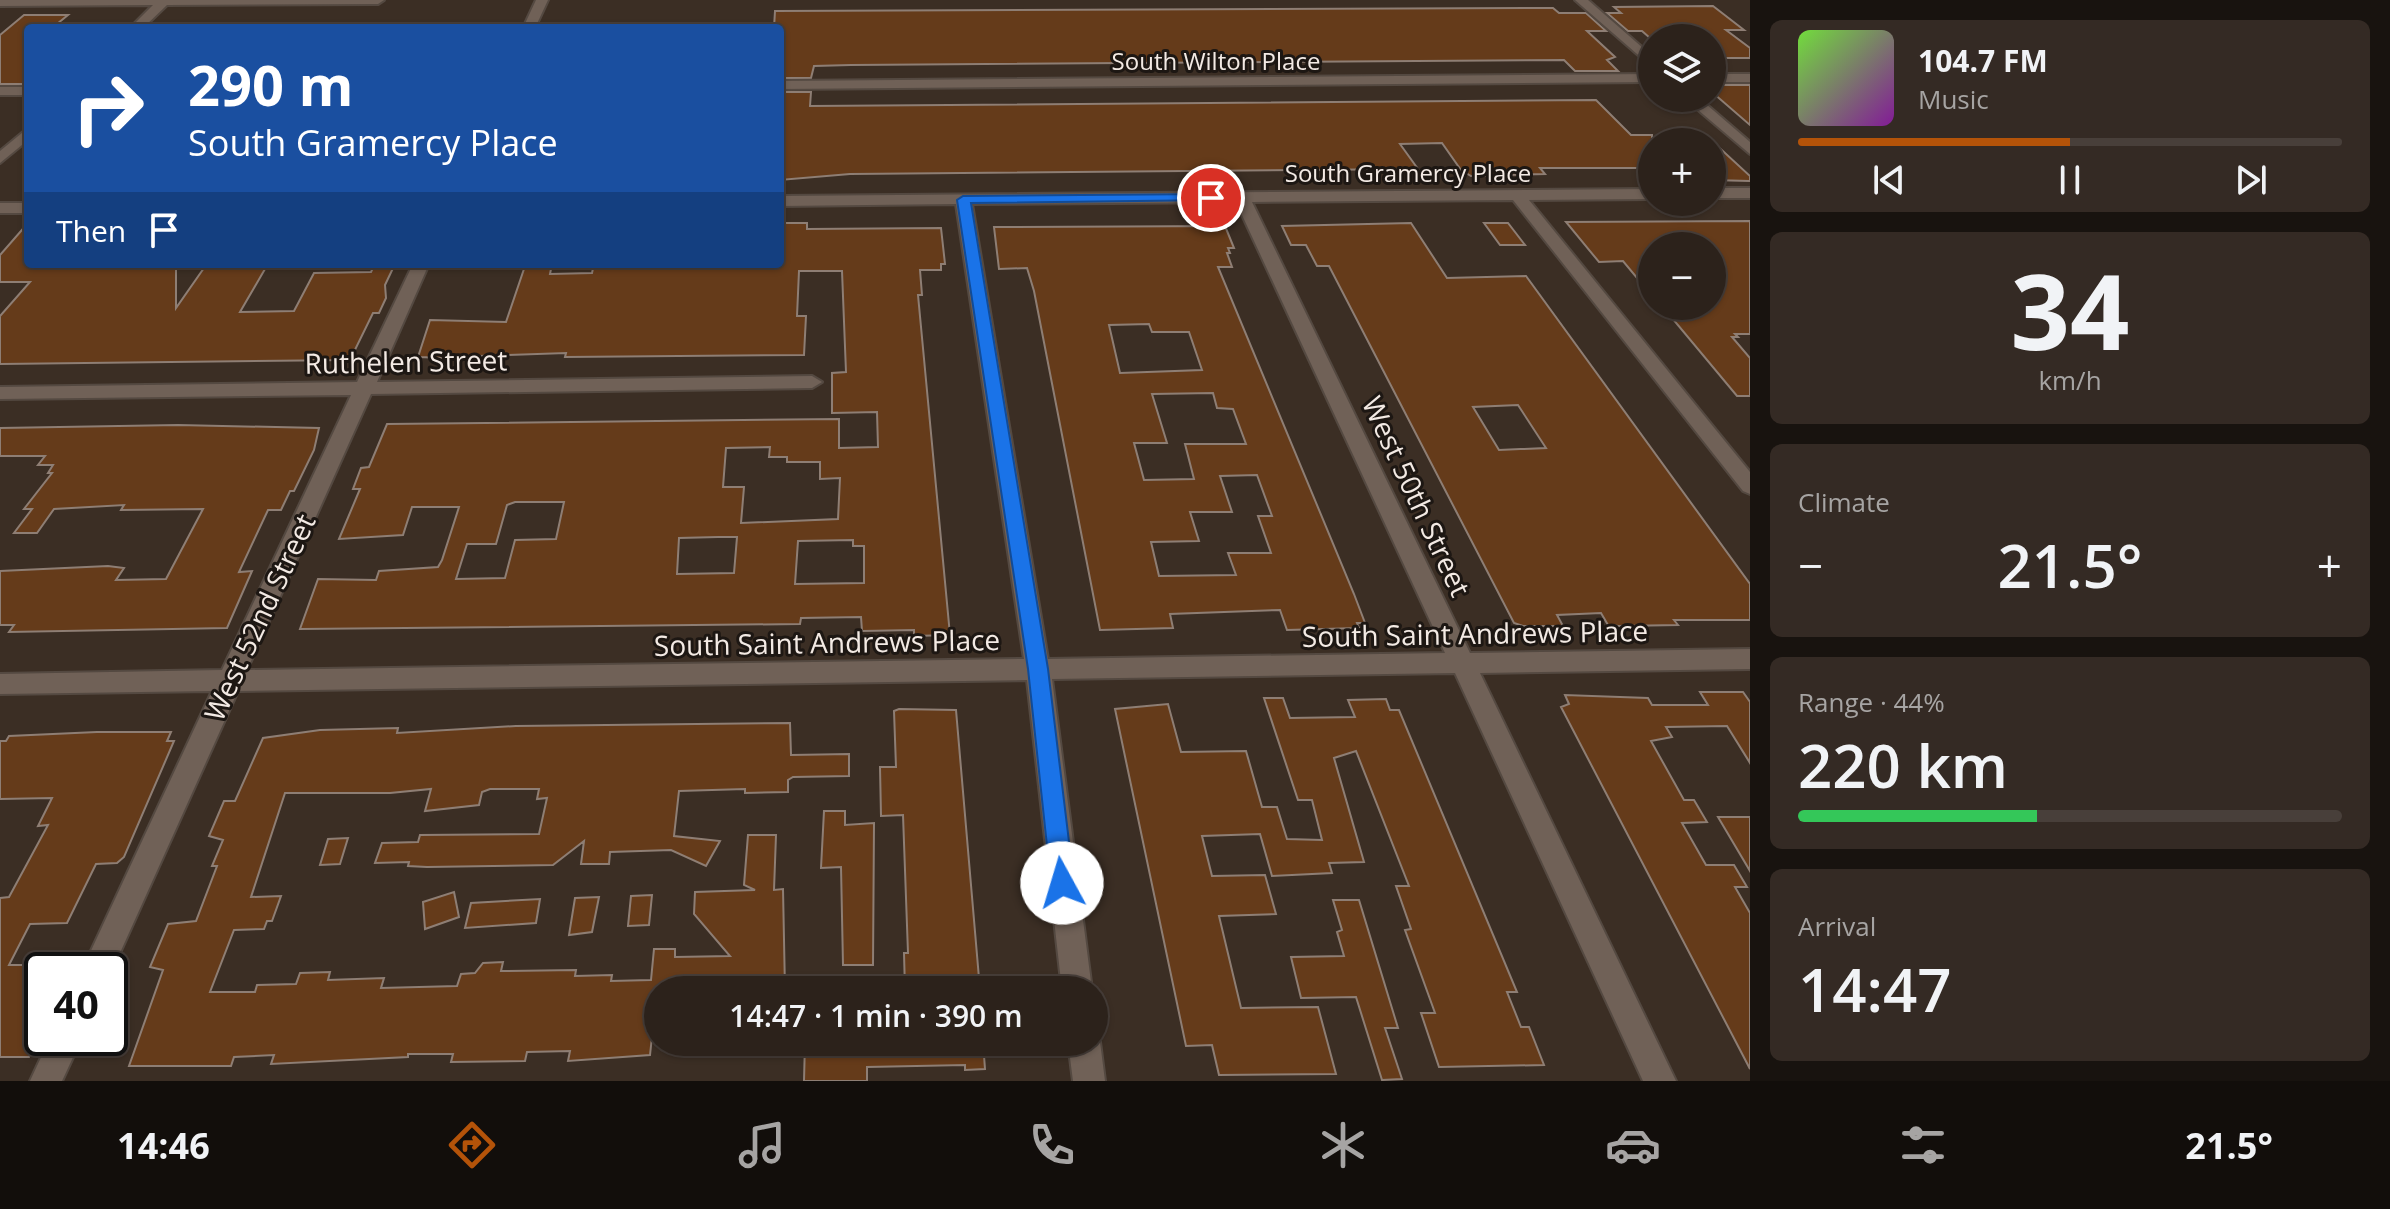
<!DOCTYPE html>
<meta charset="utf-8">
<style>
:root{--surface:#2c221b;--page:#342a24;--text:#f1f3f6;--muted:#a6a4a3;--line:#483f3a;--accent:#b45309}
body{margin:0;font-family:"Open Sans",sans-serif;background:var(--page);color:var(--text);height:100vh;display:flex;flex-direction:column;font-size:30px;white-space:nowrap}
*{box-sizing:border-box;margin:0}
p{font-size:26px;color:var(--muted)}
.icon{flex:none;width:44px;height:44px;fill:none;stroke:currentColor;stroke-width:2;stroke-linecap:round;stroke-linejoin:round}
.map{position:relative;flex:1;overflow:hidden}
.side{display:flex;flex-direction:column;gap:20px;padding:20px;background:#18130f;width:640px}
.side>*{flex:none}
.hud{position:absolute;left:24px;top:24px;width:760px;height:244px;border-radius:8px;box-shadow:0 2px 6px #0004,0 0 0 2px var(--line);background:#1a4fa0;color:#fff;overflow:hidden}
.fabs{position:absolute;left:1638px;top:24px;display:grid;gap:16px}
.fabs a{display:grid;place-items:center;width:88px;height:88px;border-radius:50%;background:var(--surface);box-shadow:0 2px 6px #0004,0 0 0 2px var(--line);font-size:40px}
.speed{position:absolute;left:24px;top:952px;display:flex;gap:16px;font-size:40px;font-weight:700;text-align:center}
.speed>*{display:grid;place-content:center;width:104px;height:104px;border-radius:50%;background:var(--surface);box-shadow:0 2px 6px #0004,0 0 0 2px var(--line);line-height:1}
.speed .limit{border:4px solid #111;border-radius:12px;background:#fff;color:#111}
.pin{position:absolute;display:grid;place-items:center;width:68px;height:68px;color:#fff;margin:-34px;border:4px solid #fff;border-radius:50%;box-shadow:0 2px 8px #0007}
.me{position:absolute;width:88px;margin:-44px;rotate:354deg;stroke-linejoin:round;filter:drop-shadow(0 0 6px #0008)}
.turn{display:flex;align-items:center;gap:28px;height:168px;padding:0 32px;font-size:36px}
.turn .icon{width:104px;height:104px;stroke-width:2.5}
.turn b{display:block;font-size:56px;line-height:68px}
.then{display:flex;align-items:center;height:76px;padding:0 32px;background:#0003;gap:16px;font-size:30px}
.big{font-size:60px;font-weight:600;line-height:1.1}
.side .tile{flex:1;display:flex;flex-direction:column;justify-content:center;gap:12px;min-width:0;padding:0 28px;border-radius:12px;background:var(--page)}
.side .dial{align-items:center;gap:0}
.dial b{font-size:104px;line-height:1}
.song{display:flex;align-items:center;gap:24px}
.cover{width:96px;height:96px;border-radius:12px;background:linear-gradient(135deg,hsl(100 70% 55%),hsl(290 70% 35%))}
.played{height:8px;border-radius:4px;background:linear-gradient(90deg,var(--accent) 50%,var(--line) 50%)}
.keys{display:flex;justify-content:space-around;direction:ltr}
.heat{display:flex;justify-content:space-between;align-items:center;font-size:44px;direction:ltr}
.charge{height:12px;border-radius:6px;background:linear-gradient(90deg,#34c759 44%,var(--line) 0)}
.trip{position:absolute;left:644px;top:976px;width:464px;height:80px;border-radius:40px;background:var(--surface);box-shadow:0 2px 6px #0004,0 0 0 2px var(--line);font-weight:600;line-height:80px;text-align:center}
.tabs{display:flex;height:128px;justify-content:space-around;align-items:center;background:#120e0b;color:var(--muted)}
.tabs .icon{width:56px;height:56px}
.tabs .on{color:var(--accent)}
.tabs b{font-size:36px;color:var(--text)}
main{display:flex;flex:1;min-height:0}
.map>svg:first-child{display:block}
.building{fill:#653b1a;stroke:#8e7e74;stroke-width:2;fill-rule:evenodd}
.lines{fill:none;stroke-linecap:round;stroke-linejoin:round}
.minor-casing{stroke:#544941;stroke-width:4}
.minor{fill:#706157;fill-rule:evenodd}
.route{fill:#1a73e8;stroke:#114b97;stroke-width:2}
.labels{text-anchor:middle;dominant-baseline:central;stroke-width:6;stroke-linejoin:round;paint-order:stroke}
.far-street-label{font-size:24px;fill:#f3eae4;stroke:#1d1713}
.street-label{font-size:28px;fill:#f3eae4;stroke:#1d1713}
</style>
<main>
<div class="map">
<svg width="1750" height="1081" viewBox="0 0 1750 1081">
<rect width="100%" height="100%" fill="#3b2e24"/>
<path class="building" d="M1713,6L1744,30H1726L1750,48V58H1712V38H1650L1642,31H1628L1607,13H1621L1614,7Z
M1553,8L1559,13H1586L1606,31H1587L1615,57L1607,60L1618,71H1575L1564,60L851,65L814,66L811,78H780V28H774L775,11Z
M24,15H68L52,28H28V84H0V35Z
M1721,85H1750V125L1713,93Z
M780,92H811L810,106L1596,100L1631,135H1652V168H1540L1545,174L1471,176L1461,170L1442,143L1400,144L1418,169L850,174L780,180Z
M1712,141L1750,176V181L1712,180Z
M1750,221V334H1735L1738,337H1732L1750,358V396H1737L1662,306H1712V243H1652V296L1623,261L1599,262L1566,222Z
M28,223V264H176V308L204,268L265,269L240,312L294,311L314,273L371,272L375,264H395L385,285L386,298L379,313H373L350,360L0,364V316L30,282H0V255Z
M782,223H807V229L941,228L945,264H941V270H920L922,295H918L950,635L914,636V630L862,631L861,617L801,618L800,624L300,629L318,579L376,580L379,571L438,567L442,560L459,507H412L403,535L339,539L360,489H353L361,468L369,467L387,424L839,419V448L878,447L877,412L832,413V373L846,372L842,271H799L797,316H806L804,355L565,357L566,353L479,356L478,359L418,357L430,320L506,322L524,269H551L550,274L592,273L594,264H615L614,269L769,268L780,264ZM770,447L769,457H787V462H820V479L840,478L838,519L741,523L744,487H723L726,448ZM515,502H564L556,539L515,540L505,578L456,579L467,544H496L507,505ZM718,537H737L734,573L677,574L679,538ZM853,540V546H864V583L795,584L798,541Z
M1411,223L1447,278L1526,276L1750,584V620H1674L1678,625L1619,626L1608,625L1601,613L1557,615L1563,626H1523L1514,623L1329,266H1317L1306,245H1291L1282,226ZM1518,405L1546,448L1499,450L1473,407Z
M1484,223H1508L1525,245H1500Z
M1225,226L1234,248H1228L1230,253H1227L1232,267H1218L1354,594L1365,623H1357L1359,628L1287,630L1280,610L1170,614L1173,628L1100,630L1034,291L1027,268L999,269L994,227ZM1149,324L1152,332H1189L1202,370L1120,373L1109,325ZM1213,393L1217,408L1233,409L1246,444H1185L1194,479L1144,480L1134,443H1167L1152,394ZM1257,475L1272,516H1258L1271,553H1228L1236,575L1159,576L1151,542L1199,541L1190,512H1232L1220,476Z
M178,425L319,428L314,450L294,491H290L281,510H268L239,572L252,571L227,628L9,632L14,625H0V571L108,566L124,568L116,580L166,579L203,509L121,510L124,505L54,509L37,533H14L32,509H24L52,473H48L53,465H38L45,456H0V428Z
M1700,692H1743L1750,702V763L1727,726L1666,727L1672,737L1651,741L1684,800H1694L1707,822L1682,823L1706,865H1734L1747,887H1735L1750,913V1069L1561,707L1569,704L1565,695L1648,698L1652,705H1708Z
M1264,698H1283L1290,718L1355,717L1348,700L1386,699L1390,710H1399L1517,992H1507L1521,1027H1529L1544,1065L1439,1067L1421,1013H1435L1405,930L1411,929L1396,886H1409L1356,751L1334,758L1364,862L1329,863L1332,873L1272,876L1260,834L1202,836L1212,876L1265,875L1276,914L1219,916L1241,1008L1318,1007L1336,1074L1219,1075L1212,1045L1186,1046L1115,709L1168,704L1181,752L1246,751L1262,807H1277L1287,839L1322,840L1312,800H1298Z
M899,709L956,710L980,990H905L904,953H908L903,815L881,816L880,767H896L894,711Z
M790,723L791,755L849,754V776L793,777L788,780V792L745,793V789L679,791L674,836L720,841L706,866L671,850L610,852L609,864H581L584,841L553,865L427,867L408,866L409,862L375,863L382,843L418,842L420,835L539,834L547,798L537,799L539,789H490L482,792L479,805L425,811L431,789L390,793H285L251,897L281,896L272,921H267L264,929L234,930L210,992H255L257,985L296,984L300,973L330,972L328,980L384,978L381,988L457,986L461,974L475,973L483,963L503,962L501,971L576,970L575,976L612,975L611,981L651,980L654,949H675V957L730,956L694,914L695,892L755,890L744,885L748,835H776L774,890L783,889L785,990H657L650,1055L568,1061L570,1051L527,1052L525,1061L451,1062L453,1054H408V1057L271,1064L274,1055L234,1057L231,1066H129L163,970L150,967L168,924L196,921L217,866H212L223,840L209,836L224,801H235L263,738L320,730L398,728L397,733L516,726Z
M97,732H171L167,741H174L124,857L117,863L96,864L67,923L30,924L9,965H42V1029L29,1057H0V898L9,897L48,825L38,826L52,798L0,799V741H6L9,736Z
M824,811H845V825L874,823L873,965H843L841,867L821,868Z
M1718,817H1750V871Z
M348,838L340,864L320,865L328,839Z
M454,892L459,917L425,929L423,902Z
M652,895L649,925L628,926L631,896Z
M599,897L592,932L569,935L575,898Z
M540,899L536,923L465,928L471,903Z
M1333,900H1359L1398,1028H1385L1402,1079L1382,1080L1356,997L1301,998L1291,957L1344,956L1337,932L1342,930Z
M805,1042H983L985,1069L965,1070V1065L867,1067V1081H804Z"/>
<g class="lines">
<defs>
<path id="minor" d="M0,0H384L378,4L167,5L143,28H130L153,5L0,6Z
M536,0H548L535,28H523Z
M1575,0H1588L1652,56V67Z
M1652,74V82L780,89V81Z
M1712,74H1750V82H1712Z
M0,87H28V95H0Z
M1684,98H1699L1750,142V154Z
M28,128V140L0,163V151Z
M1712,188H1750V198H1712Z
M1652,189V199L1529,200L1750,472V494L1743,491L1513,200L1252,202L1470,653L1750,649V669L1480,673L1676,1081H1643L1455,673L1052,679L1092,990H1062L1027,680L238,691L110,975V970H82L212,691L0,694V674L222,670L351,395L0,399V387L357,382L413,264H429L377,382L812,376L822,382L812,388L371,394L247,670L1024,659L956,204L780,206V196ZM1236,202L1445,653L1048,659L972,204Z
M0,203H28V213H0Z
M1094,1031L1100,1042L1105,1081H1073L1068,1042H1094Z
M50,1038H82L62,1081H30Z"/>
</defs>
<use href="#minor" class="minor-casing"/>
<use href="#minor" class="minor"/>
</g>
<path class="route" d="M1211,194L1216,195V200L971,203L1048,669L1074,883L1071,891L1062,895L1054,891L1051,883L1028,669L957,200L963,196Z"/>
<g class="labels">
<g class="far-street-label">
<text x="1216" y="60">South Wilton Place</text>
<text x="1408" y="172">South Gramercy Place</text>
</g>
<g class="street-label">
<text transform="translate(406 361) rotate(-1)">Ruthelen Street</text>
<text transform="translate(1417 496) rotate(65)">West 50th Street</text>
<text transform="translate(259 617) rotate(-65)">West 52nd Street</text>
<text transform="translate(1475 633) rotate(-1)">South Saint Andrews Place</text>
<text transform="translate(827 642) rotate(-1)">South Saint Andrews Place</text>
</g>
</g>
</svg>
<div class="fabs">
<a><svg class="icon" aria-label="layers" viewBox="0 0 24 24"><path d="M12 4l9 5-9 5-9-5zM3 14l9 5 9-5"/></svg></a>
<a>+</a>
<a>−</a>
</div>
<div class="speed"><div class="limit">40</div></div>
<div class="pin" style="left:1211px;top:198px;background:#d93025"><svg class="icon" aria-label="arrive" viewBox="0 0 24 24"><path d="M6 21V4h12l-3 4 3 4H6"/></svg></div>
<svg class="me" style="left:1062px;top:883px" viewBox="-20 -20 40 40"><circle r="19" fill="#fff"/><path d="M0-13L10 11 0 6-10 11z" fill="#1a73e8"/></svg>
<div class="trip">14:47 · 1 min · 390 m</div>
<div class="hud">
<div class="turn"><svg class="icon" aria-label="right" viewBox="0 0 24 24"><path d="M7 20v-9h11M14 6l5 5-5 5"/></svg><div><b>290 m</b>South Gramercy Place</div></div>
<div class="then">Then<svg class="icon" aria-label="arrive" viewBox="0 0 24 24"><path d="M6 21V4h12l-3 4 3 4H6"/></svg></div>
</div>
</div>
<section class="side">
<div class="tile">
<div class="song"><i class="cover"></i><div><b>104.7 FM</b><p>Music</p></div></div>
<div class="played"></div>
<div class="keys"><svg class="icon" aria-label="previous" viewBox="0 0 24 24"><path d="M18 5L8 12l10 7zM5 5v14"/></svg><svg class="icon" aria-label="pause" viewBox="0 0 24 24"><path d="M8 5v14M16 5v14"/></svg><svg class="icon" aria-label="next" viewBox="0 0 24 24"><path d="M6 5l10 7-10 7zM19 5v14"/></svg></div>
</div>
<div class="tile dial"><b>34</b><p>km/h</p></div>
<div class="tile"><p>Climate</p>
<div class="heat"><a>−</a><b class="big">21.5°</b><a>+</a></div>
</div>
<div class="tile"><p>Range · 44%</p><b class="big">220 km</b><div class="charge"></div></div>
<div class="tile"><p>Arrival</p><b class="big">14:47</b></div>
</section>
</main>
<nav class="tabs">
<b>14:46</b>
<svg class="icon on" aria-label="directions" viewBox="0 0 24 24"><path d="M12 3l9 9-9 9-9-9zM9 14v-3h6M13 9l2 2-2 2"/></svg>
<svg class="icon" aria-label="music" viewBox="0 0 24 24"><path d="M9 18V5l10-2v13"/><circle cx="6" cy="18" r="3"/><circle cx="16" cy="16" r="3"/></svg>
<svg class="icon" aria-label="phone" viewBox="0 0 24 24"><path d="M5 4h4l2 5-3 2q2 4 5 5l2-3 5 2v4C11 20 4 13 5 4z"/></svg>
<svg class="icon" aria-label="climate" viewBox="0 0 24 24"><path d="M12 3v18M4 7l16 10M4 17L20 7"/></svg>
<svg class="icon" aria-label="car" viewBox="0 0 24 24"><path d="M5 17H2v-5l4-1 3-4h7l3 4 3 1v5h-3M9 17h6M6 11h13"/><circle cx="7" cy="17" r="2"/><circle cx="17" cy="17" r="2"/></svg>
<svg class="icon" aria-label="filters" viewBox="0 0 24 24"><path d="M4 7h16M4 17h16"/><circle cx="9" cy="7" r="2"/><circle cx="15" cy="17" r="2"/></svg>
<b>21.5°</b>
</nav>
